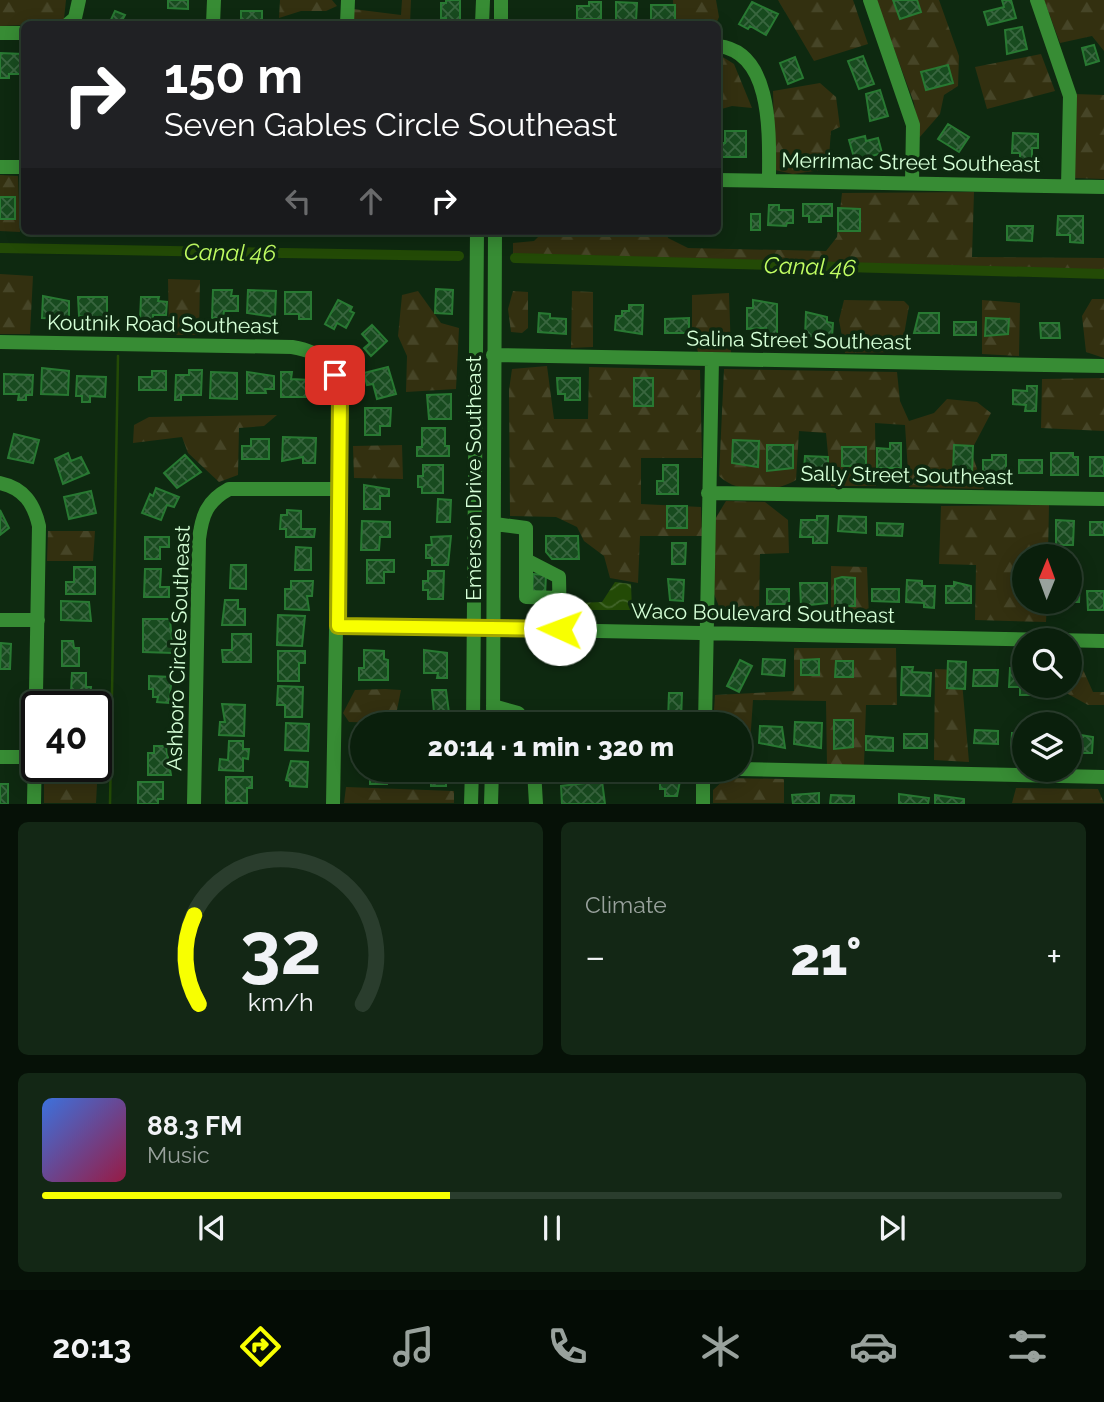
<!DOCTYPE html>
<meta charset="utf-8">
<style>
:root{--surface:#0a1f0c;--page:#132715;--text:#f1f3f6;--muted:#99a29d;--line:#2a3d2d;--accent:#f8ff01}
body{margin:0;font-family:Raleway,sans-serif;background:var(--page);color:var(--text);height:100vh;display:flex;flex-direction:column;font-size:26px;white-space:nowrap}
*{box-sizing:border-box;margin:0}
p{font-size:23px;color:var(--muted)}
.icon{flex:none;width:38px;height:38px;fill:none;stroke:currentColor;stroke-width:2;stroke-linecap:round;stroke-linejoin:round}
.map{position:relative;height:804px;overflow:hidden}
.side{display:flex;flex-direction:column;gap:18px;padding:18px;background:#061107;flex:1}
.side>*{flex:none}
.hud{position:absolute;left:21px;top:21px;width:700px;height:214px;border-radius:10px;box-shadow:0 4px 18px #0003,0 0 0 2px var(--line);background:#202124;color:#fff;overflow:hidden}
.needle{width:46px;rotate:1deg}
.controls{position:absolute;left:1012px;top:544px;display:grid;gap:14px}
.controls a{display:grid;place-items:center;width:70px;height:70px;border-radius:50%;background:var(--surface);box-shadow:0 4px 18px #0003,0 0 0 2px var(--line);font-size:35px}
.speed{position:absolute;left:21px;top:691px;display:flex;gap:14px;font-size:35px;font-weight:700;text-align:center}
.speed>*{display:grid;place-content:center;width:91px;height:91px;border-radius:50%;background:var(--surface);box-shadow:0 4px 18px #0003,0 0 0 2px var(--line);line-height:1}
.speed .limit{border:4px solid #111;border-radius:10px;background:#fff;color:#111}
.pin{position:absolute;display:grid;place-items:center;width:60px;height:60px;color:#fff;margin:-30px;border-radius:14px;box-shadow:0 4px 10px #0006}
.me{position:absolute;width:77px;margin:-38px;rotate:272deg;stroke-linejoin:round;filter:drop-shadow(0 0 5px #0008)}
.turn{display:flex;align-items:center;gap:24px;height:147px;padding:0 28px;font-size:32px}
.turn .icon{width:91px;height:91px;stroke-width:2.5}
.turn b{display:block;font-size:49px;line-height:60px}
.lanes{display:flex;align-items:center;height:66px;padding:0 28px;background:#0003;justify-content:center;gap:35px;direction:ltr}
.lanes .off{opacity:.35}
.big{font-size:52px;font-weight:800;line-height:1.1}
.side .widget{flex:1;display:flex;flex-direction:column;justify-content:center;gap:10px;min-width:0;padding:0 24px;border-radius:10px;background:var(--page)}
.side .dial{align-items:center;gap:0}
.dial svg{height:182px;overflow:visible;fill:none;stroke:var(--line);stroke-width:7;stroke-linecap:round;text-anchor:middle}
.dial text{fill:var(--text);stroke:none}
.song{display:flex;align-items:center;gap:21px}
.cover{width:84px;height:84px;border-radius:10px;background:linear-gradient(135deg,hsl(220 70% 55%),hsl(340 70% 35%))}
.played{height:7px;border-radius:4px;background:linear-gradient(90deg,var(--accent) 40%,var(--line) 40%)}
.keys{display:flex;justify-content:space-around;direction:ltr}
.heat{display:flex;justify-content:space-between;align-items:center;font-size:38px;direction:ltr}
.side .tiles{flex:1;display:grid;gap:18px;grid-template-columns:1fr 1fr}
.widget:last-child{grid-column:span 2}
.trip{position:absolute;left:350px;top:712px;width:402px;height:70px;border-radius:35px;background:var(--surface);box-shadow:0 4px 18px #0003,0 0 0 2px var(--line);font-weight:800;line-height:70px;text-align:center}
.tab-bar{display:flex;height:112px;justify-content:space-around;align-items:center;background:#040c05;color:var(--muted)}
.tab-bar .icon{width:49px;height:49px}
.tab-bar .active{color:var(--accent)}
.tab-bar b{font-size:32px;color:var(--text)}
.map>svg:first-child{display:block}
.forest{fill:url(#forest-firs)}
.water{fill:url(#water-waves)}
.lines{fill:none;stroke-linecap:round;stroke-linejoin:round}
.stream{stroke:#234a06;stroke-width:2.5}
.canal{stroke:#234a06;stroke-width:10}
.building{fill:url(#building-cross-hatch);stroke:#287932;stroke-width:2}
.minor{stroke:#378c34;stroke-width:14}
.route-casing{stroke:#a1a601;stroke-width:18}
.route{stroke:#f8ff01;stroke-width:12}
.labels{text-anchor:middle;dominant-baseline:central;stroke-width:7;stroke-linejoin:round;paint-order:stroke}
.street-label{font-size:21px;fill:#d5ffd7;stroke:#0e2910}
.water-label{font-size:23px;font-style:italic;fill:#c2ff63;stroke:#0e2910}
</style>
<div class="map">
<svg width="1104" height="804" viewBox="0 0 1104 804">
<defs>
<pattern id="forest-firs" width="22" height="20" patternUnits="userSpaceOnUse" patternTransform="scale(1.75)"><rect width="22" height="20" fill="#333010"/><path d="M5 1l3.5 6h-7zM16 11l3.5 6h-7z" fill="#464527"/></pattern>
<pattern id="water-waves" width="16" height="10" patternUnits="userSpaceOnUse" patternTransform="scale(1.75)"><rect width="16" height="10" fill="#234a06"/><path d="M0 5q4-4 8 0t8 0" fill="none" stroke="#42652a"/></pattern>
<pattern id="building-cross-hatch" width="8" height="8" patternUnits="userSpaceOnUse" patternTransform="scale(1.75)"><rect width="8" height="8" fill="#184b1f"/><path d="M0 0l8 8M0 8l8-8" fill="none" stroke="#39663f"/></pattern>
</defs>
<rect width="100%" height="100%" fill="#0e2910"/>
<path class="forest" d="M0,0H66L64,19L50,24L0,26Z
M280,0H332L337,6L326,11H301L279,18Z
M402,0H411L410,24H353V9L401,15Z
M673,0H716L719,17L716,24H674Z
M778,0H853L868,44L814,61Z
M876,0H939L959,56L958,86L944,95L940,114L919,138L914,103Z
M1044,0H1104V51L1092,36L1060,43Z
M718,54L734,64L752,108L732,106L718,110Z
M1041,54L1055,91L987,109L975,67Z
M820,83L836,97L840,127L831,131L828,169L793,174L775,170L773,91Z
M1074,94L1104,95V179L1074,178Z
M0,175L18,176L20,232L0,231Z
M974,192L972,257L1104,258V271L513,254V243L534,241L544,231H667L668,238L688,248L826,251L837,237L842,193Z
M0,274L33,276L30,334H0Z
M168,279L200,280L199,335H169Z
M418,291L441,323L459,328L456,389L406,392L407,356L398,336L402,295Z
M513,291L528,292V328L522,333L511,332L508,309Z
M572,291L593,292V347L571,348Z
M729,293L731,353L698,352L692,333V295Z
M1092,299H1104V358L1086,352L1082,316Z
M844,300L904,301L909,306L901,352L845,353L839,320Z
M982,300L1020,303L1019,356L982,354Z
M547,366L554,419H588L589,367L700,370L702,458H641V504L701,507L702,536H640L638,583L610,578L604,556L584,541L577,527L556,517L510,516L509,390L512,369Z
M724,369L897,372L900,401L909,421L934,413L947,399L977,402L991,413L971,451L984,489L909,487L905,425L875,423L876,486H831L826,433L799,431L796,480C775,493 737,494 719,476Z
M1104,378V431L1041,428L1042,379Z
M277,415L264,426L239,428L238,475L219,482L188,453L182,437L133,443L134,425L149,417Z
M402,445L403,479L354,478L353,446Z
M726,501L765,502L788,520L789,553L760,554L759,612L722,614L714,594L715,519Z
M1049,505L1048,556H1024V602H1047L1046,622L975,620L976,565L939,564L941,506Z
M48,531H95L93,561H47Z
M831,566L867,567L869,618H831Z
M794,648H896L897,705H866L864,765L827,766L826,701L753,700L749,758L740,760V724H713L715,695L794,691Z
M1069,654H1076L1093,692H1104V705H1088L1059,689V686H1069Z
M935,669L961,670L969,762L934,760Z
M385,689L401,690L395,720L389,723L349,722L343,713L355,690Z
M726,778L784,779V803H713V790Z
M44,784H97L96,803H44Z
M346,787L454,791V803H344Z
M1016,788L1098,789L1104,803H1012Z"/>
<path class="water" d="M615,582L631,584L632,610H578V603L602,602Z"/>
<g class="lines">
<path class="stream" d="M110,804L118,356"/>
<path class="canal" d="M0,248L459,256
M515,258L1104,274"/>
</g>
<path class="building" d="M168,0H188V9L168,8Z
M446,0H460V24H446V18H441V3H446Z
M893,0H917L921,12L900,19Z
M1002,0H1011L1016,18L988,25L984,12L1004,7Z
M589,2H601V19H577V6H589Z
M616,2L637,3L636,21L616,20Z
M752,2L778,14L766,35L750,26L748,29L739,24Z
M651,5H675V20H651Z
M115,11L125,15L120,24H109Z
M241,11H262V21H267V24H241Z
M1022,27L1027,49L1007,54L1005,30Z
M1094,45L1099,61L1086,65L1082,48Z
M0,53L23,54L22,74H9V78H0Z
M863,56L874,84L859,89L848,61Z
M795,57L803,78L788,84L780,63Z
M948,65L953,83L926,90L921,72Z
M880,90L888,116L870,121L866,94Z
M948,124L969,137L959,152L938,139Z
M725,131H746V157H719V143H725Z
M1013,133L1038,134V148H1032V161L1020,160V153H1012Z
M865,136L866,141L878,138L882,153L855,161L849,140Z
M0,197H15V219H0Z
M803,204H832V216H821V222H809V216H803Z
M769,205H779V210H793V223H787L786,226L768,225Z
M838,208L860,209V231H838Z
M751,214H760V230H751Z
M1058,216H1083V243L1070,242V235H1057Z
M1007,226H1033L1032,241L1007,240Z
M436,289L453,290L452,314L435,313Z
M213,290H232L231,296H238V311H224L223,318H212Z
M248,290L276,291L275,317L247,313Z
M285,292H311V319H299V314H285Z
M43,296L69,301V319L42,318Z
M78,297H107V320L79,316Z
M141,297H159L158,301L167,302L166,315H153V321H140Z
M338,300L352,307L350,311L354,313L346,328L337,323L334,329L325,324Z
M753,300L777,304V337H766V328L747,329V308H753Z
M629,305H643L642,334L615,330L616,316H622V311H629Z
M806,312L827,317V322L833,323L832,337L805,336Z
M539,313L550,314V318L566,319V334L538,332Z
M919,313H939V333H914Z
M689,318V333H665V319Z
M986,318L1009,319L1008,334L985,336Z
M954,322H976V335H954Z
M1040,323H1059L1060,338H1041Z
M372,325L387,341L371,356L364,348L370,343L362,334Z
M388,367L396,394L377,399L373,384L367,385L364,373Z
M42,368L69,371L68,395L41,394Z
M189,370H202L201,395H181V400H175L176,375H189Z
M152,371H166V390H139V377H152Z
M211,372L237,373V399L210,398Z
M247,372L274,376V389H265L266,393H247Z
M281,372H292L291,379L310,380L309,397H281Z
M4,374L33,375L32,395H26V400H18L19,394H4Z
M77,376L106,377L105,397L90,396V402H82V396H76Z
M557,378H580V400H565V394H558Z
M634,378H653V406H634Z
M1027,386H1037L1036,411H1025L1026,405L1013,404V390L1027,391Z
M451,394V419H429L427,395Z
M365,408H391L390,426H380V435H365Z
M422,428H445V446H449V456H417V447H422Z
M14,434L39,440L33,463L8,458Z
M283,437L316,438L315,463H303V457L282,461Z
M251,439H269V459H242V446H251Z
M733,440L759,441L758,467L732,463Z
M890,443H901V468H877V448L890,449Z
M767,445H793V468L767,471Z
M954,445L973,446L972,475L953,474Z
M842,447H866V473H856V466H842Z
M68,453L71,461L81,457L89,473L63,484L55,459Z
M1051,453H1073V457H1078V475H1051Z
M185,455L201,472L177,488L164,473Z
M992,455H1006V472L983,475V460H992Z
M805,456L828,457V471L804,470Z
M1090,457H1104V476H1090Z
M1019,460H1042V473H1019Z
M423,465H443V493H422V487H418V476H423Z
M663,465H678V494H657V481H663Z
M364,485L389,489V496H380V509H364Z
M156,488L179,497L174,507L167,505L161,520L142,513L150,494L153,496Z
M91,491L96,513L69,519L64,497Z
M438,499L451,500L450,522H437Z
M667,506H687V528H667Z
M0,510L9,528L0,535Z
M287,510L301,511V529H315L314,537H286V529H280L281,515H287Z
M817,516H828L827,543H813V537H800L801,520H817Z
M839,516L866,517V533L838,531Z
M1056,520L1074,521L1073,545H1056Z
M362,521L390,522V537H380L379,550H361Z
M1090,522H1104V535H1090Z
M877,523L903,524L902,536L877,535Z
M451,536L448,565H432V558H426V545H432L431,537Z
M546,536H578L579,559H552L546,552Z
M145,537H169V547H160V559H145Z
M672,543H686L685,564H672Z
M296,547L311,548V570H295Z
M367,560H394V572H384V583H367Z
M231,565H246V589L230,588Z
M74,567H95V594H66V582H74Z
M145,569H161L160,587H169V597H144Z
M428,571H444L443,599H428V590H423V581H428Z
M533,574L546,575L545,596L532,595Z
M842,577L855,578V606H835V579Z
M668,579L684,580L683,601L670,600Z
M907,580L922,581V586H935L934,608L924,607V603L906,602Z
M291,581H313L312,596H307L309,610L285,609V589H291Z
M1069,581H1080L1079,602H1069Z
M954,582L971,586V603H946V586H954Z
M800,583H827V603L801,606Z
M767,589H789V604H767Z
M872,589H899V602L872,601Z
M1087,591H1104V610H1088Z
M225,600H238V609H245V625H222Z
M61,601L89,602L91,621L61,620Z
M278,615L305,616L302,646L277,645Z
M143,619H170L173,653L143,652Z
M232,634H251V662H223L222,650H232Z
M62,641H73L74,648H79V666H62Z
M1,643L11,644L10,669H0Z
M364,650L384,651V659L388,660V680H359V668H364Z
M424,650L447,653V678H437L438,673H424Z
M278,651H305V663H299V681H278Z
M763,659L785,660L784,676L762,674Z
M819,659V675H801V660Z
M740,660L752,666L739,692L727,686Z
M836,661H853V677H835Z
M948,661L966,662L965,689L947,688Z
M902,667H913L912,672L931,673L930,696L901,695Z
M1010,668L1024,669V686H1038V689L1031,688V695H1020V687H1009Z
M974,670H998L997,686H973Z
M72,673H86V687H91L90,698H86L85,703L61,702L62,692H71Z
M149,676L172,677L169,703L157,702L158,697H153V689H149Z
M278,686L303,687L302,717H285V705H277Z
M432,690H446L449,713H434Z
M669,693H682L681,721L668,720Z
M222,704L245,705L244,736L219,735L220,722H225Z
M834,720H853V747L834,749Z
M795,722L822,723L821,748L794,744Z
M286,723L309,724L308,751L285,750Z
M760,726L782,727L785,748L759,743Z
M975,730L998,731V744L974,743Z
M1012,733L1024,734V746H1011Z
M1069,733L1093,737L1092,753H1069Z
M904,734H927V748H904Z
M866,736L893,738V751L866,750Z
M229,741H243V749H249L248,759L243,758V771L219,770L220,759L228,760Z
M154,746H166L171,775H148V753H154Z
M291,761L308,762L307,787L290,786V781L286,780Z
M60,766H87V774L60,775Z
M370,770H388L387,784H370Z
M431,770H446V786H431Z
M564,770H585L586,774L565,778Z
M666,771H682L677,796H665V789H660V778H666Z
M226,777H252V788H247V803H226Z
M602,781L605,804H562L561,786Z
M138,782H163V799H158V804H138Z
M0,784H8V804H0Z
M819,793V804H793L792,795Z
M899,794L929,798L928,804H899Z
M831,795L854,796V804H830Z
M935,795L964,799V804H935Z"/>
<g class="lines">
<path class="minor" d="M870,0L913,125L912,183
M1037,0L1070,96L1068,186
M68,24L75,18L79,0
M213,24L214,0
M347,24L348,0
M482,24L483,0
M501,24V0
M0,33H24
M718,46C774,52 769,138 769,180
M0,167H24
M718,180L1104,187
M0,342L292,347C326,353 333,364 340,397L333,804
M493,355L1104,366
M0,483C24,488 34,504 39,526L34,804
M708,493L1104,499
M495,524L526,528V560L559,577L560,629
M526,560V597L559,598
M0,620H38
M338,626L1104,641
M493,706L518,713L527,724
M473,724L477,231
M493,724L495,231
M705,724L712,359
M0,757H34
M740,769L1104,777
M534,770L536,804
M194,804L199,539C202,515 207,501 229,489H339
M471,804L472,770
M491,804L492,770
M703,804V770"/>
</g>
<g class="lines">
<defs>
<path id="route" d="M335,375L340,397L338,626L560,629"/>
</defs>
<use href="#route" class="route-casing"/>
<use href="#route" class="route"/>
</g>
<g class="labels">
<g class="street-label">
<text transform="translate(911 162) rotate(1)">Merrimac Street Southeast</text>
<text transform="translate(163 324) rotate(1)">Koutnik Road Southeast</text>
<text transform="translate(799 340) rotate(1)">Salina Street Southeast</text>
<text transform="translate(907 475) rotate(1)">Sally Street Southeast</text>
<text transform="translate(473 478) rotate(-90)">Emerson Drive Southeast</text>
<text transform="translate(763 613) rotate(1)">Waco Boulevard Southeast</text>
<text transform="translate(178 648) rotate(-88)">Ashboro Circle Southeast</text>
</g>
<g class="water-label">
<text transform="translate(230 252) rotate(1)">Canal 46</text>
<text transform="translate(810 266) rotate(2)">Canal 46</text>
</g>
</g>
</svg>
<div class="controls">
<a><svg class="needle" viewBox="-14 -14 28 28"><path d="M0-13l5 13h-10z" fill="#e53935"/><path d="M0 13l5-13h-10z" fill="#99a29d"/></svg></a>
<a><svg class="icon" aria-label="search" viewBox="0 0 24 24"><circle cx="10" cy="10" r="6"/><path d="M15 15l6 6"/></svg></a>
<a><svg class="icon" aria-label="layers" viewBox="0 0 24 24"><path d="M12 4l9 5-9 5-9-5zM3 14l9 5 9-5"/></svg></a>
</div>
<div class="speed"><div class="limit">40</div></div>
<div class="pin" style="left:335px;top:375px;background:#d93025"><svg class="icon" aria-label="arrive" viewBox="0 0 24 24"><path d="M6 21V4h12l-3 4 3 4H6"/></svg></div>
<svg class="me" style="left:560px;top:629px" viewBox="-20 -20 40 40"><circle r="19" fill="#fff"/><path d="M0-13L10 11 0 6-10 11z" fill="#f8ff01"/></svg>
<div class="trip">20:14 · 1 min · 320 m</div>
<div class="hud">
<div class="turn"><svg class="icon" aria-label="right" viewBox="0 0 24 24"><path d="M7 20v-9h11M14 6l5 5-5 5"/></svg><div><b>150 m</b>Seven Gables Circle Southeast</div></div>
<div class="lanes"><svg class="icon off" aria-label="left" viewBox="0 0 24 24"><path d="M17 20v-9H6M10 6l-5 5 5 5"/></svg><svg class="icon off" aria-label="ahead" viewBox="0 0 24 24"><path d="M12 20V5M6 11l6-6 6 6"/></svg><svg class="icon" aria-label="right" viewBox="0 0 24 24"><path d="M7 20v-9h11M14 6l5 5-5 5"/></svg></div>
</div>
</div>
<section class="side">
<div class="tiles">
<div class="widget dial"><svg viewBox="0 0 100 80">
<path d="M14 69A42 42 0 1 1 86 69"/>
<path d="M14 69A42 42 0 0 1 12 30" stroke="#f8ff01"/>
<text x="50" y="56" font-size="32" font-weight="700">32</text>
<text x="50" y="72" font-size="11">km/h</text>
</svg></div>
<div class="widget"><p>Climate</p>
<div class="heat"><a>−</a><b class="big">21°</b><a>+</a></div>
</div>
<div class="widget">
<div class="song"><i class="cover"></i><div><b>88.3 FM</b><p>Music</p></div></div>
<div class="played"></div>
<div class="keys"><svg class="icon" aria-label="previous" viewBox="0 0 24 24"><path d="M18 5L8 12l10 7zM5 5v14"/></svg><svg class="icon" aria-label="pause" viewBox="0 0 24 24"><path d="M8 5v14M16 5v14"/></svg><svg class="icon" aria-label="next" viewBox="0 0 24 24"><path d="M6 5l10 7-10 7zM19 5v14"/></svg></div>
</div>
</div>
</section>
<nav class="tab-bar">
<b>20:13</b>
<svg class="icon active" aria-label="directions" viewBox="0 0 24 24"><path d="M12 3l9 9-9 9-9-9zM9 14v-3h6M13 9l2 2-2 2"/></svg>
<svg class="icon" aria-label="music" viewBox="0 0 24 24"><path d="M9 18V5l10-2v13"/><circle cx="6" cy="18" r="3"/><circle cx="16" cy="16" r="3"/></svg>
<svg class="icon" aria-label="phone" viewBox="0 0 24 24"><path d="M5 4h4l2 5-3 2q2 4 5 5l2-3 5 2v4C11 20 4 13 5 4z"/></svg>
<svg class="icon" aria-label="climate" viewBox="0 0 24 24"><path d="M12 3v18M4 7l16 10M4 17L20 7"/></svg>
<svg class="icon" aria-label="car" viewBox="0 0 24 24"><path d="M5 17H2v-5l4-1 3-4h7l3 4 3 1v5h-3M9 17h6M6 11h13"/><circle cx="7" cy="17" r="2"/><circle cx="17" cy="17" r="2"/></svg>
<svg class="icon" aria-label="filters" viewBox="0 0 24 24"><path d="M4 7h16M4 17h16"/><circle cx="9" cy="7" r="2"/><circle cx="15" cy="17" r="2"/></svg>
</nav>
